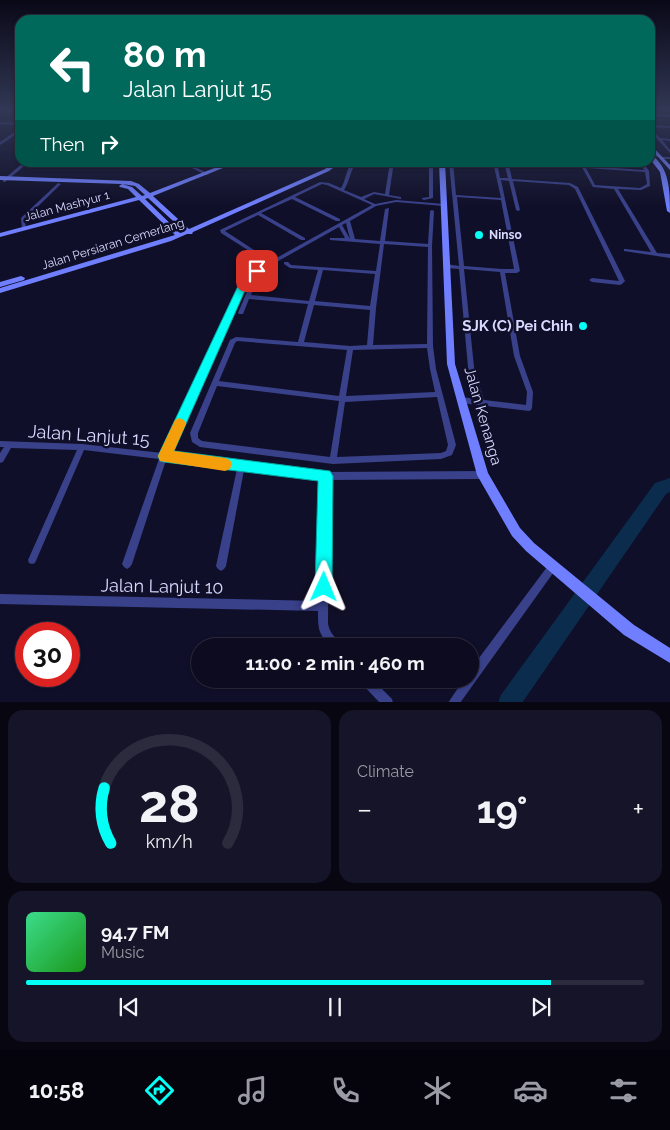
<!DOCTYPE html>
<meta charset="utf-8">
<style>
:root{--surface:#0c0b1f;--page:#151428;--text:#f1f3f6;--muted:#9a9ba4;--line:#2c2b3d;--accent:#04fff6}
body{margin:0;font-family:Raleway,sans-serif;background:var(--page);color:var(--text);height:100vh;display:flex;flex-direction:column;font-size:19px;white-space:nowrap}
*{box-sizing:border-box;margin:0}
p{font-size:16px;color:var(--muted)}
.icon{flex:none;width:28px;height:28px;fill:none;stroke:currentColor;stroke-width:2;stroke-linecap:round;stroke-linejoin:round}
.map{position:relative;height:702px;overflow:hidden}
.panel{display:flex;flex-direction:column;gap:8px;padding:8px;background:#070611;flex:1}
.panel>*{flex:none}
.hud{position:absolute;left:15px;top:15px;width:640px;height:152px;border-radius:15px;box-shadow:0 1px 4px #0004,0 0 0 1px var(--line);background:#00695c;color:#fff;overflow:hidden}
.speed{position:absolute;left:15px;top:622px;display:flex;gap:10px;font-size:25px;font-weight:700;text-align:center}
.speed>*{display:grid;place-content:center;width:65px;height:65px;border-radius:50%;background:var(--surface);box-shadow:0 1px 4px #0004,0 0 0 1px var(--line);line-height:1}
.speed .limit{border:8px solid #d22;background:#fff;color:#111}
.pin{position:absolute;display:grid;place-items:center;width:42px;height:42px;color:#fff;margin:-21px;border-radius:10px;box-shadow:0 2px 8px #0006}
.me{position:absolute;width:55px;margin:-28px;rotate:1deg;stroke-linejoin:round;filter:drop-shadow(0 0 4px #0008)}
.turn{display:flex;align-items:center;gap:18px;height:105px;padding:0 25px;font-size:22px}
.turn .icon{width:65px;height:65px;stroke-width:2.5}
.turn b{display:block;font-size:35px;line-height:42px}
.then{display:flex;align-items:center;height:48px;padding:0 25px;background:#0003;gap:10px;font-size:19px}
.big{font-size:38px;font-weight:700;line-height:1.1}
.panel .widget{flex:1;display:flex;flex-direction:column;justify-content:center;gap:8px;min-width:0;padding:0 18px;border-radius:15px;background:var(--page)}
.panel .dial{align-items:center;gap:0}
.dial svg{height:130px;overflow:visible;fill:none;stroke:var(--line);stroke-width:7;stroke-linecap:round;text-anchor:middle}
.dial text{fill:var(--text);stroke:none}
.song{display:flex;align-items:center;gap:15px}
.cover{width:60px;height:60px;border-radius:8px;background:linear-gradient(135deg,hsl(150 70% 55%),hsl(120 70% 35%))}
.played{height:5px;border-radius:2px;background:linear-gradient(90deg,var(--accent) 85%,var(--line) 85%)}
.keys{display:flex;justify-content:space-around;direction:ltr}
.heat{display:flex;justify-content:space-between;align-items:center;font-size:28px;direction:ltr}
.panel .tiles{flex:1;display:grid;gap:8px;grid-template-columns:1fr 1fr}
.widget:last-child{grid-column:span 2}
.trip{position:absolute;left:191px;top:638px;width:288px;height:50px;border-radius:25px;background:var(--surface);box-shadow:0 1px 4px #0004,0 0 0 1px var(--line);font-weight:700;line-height:50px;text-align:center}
.menu{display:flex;height:80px;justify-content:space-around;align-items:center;background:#05040c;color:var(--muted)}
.menu .icon{width:35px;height:35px}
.menu .current{color:var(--accent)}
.menu b{font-size:22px;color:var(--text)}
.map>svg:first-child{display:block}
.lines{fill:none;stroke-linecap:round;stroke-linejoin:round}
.river{fill:#0b2c4d;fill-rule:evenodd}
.street{fill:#39418a;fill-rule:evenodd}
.secondary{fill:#6f7fff;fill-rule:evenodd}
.route{fill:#04fff6;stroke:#03a6a0}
.slow{fill:#f59e0b}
.poi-dot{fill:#04fff6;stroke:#100f29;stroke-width:2}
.labels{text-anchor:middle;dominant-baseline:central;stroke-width:5;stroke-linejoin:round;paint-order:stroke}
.far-street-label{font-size:12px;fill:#d8d9ff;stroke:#100f29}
.far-poi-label{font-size:12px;font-weight:bold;fill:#d8d9ff;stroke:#100f29;text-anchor:start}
.poi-label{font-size:15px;font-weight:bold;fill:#d8d9ff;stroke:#100f29;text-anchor:end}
.street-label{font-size:15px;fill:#d8d9ff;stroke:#100f29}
.near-street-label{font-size:18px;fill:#d8d9ff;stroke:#100f29}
</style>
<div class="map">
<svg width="670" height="703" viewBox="0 0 670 703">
<rect width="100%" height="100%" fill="#100f29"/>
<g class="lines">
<path class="river" d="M670,478V492L666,494L522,703H498L501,695L655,483Z"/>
<path class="street" d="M650,114L670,115V117L650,116Z
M0,122L20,123V125L0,124Z
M650,125L670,126V128L650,127Z
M650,128L660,138L670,139V141L662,140L670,150V153L650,131Z
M19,129H20V132L0,145V142Z
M650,154L661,156L659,157L650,156Z
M660,157H670V159H661L659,158Z
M24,162H29L5,182H3V180Z
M145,162L187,163L209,174L206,175L186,165Z
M352,162H357C350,170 350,181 344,190L361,197L374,192L385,194L390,162H394L389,195L401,197V199L374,194L364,199L375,204L396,200L444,204L446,205L444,206L396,202L376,206L350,221L355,239L380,241L385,209L389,208L385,241L428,244L430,211L432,210L434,211L432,246L433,346L436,369L456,445L452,455L441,459L333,464L200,447L192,442L190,433L230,340L236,337L298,342L308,304L249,299L243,314H239L238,313L251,282L253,281L256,283L251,295L309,301L318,270L290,268L284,264V262H288L291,265L376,271L380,244L330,240V238H345L339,227L273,264L248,281L169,454L325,472L483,471L486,472L487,475L486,478L483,479L329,480L328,624C330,635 337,637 340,646H329C318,632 318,628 318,611L0,604V594L319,601L321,479L244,470L226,566L224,569L221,571L218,569L216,566L237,469L166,460L132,564L130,567L127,569L124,567L122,564L159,459L84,450L35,563L32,564L29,563L28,560L77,450L11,448L3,462L0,463V453L4,447H0V441L82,444L162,453L243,280L268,263L221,233L220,230L320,182L329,183L341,188C346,180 346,170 352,162ZM322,184L327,185L372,205L271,261L225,231L258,215L301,240H305V238L261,213L292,199L336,221H340V219L295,197ZM346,223L350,239L342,225ZM384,244L428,247L427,344L373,345L376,308ZM323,270L375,274L370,306L315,301ZM314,305L370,310L367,345L350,346L304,342ZM237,341L347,350L339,396L219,381L235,343ZM427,348L430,369L435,392L346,396L353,350ZM217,386L339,401L330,457L202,441L198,438V433ZM437,397L448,445L446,451L441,453L337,457L345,402Z
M429,162H433V198L424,200L422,199V198L429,197Z
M449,162H453L456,195L501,198L493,162H497L500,178H508L504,162H508L512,179L570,183L578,187L625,281L622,284L620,285L592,282L589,280L592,278L619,281L575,189L569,185L513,181L520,210L518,211L516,210L509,181L501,180L520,271L517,273H505L520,356L533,392L532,408L531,410L529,411L461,403L459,402L458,400L459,398L461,397L477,399L468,367L459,269L446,268L443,266L446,264L459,266ZM457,197L501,200L514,269H502L464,266ZM464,269L500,272L514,356L527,392L526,405L484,400L474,367Z
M579,162H583L585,166L644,170L639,162H643L649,171L650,186L641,190L618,189L657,253L670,254V258L624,251V249H626L651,252L614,189L593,187ZM586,168L645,172L647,184L640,188L595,185Z
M58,183L61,184L25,219L26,229V230H22L21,218Z
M553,561L556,563L558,566L556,569L460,703H448L464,679H470V670L550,563Z
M360,679H372L392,699L393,703H380L361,683Z"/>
<path class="secondary" d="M650,144L670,165V170L650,148Z
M650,154C670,167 670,191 670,213L667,211L660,172L650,159Z
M230,162H238L153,196L189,229L325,169L335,162H341L329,171L193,232L192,234H187L171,241L0,293V288L175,235L139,200L0,237V233L136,197L128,189L120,187L119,186L122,184L0,180V176L131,181L139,184L150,193ZM122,184L135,186L145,195L142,196L132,187ZM148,198L184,231L180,233L145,199Z
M439,162H445L455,364L488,473L520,528L534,543L634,625L670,648V663L624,635L526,551L512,536L477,475L447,364Z
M21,276L25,278L24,280L0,287V282Z"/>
</g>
<linearGradient id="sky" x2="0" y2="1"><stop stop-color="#090817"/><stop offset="0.53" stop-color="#313754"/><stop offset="1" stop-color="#313754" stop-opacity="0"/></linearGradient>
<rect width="670" height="207" fill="url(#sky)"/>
<path class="route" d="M257,268L261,271L247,286L174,451L330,471L333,476L332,587L330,593L324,596L318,593L315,587L318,481L164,462L160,461L158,456L238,286L242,278Z"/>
<path class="slow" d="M179,418L184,420L186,424L174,451L225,458L230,460L232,464L230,469L225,471L160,461L158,456L175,420Z"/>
<g class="poi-dot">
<circle cx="479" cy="235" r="5"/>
<circle cx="583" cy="326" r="5"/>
</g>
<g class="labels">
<g class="far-street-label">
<text transform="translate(67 206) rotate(-15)">Jalan Mashyur 1</text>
<text transform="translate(113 244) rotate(-17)">Jalan Persiaran Cemerlang</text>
</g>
<g class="far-poi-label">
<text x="489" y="235">Ninso</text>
</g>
<g class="poi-label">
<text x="573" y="326">SJK (C) Pei Chih</text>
</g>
<g class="street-label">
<text transform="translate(483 416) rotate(74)">Jalan Kenanga</text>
</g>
<g class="near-street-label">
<text transform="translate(89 435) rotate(4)">Jalan Lanjut 15</text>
<text transform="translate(162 586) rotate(1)">Jalan Lanjut 10</text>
</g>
</g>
</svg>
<div class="speed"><div class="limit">30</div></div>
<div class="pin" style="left:257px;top:271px;background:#d93025"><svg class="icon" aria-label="arrive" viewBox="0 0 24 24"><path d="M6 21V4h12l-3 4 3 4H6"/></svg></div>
<svg class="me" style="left:324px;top:587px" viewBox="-20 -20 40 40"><path d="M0-17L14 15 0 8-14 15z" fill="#04fff6" stroke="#fff" stroke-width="4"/></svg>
<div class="trip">11:00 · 2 min · 460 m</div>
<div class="hud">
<div class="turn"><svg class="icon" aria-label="left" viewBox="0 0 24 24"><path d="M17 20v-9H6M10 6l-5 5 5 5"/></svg><div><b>80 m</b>Jalan Lanjut 15</div></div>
<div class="then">Then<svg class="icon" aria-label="right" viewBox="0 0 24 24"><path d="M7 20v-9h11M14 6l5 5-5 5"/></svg></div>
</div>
</div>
<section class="panel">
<div class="tiles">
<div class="widget dial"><svg viewBox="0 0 100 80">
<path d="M14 69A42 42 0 1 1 86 69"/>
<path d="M14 69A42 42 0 0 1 10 35" stroke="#04fff6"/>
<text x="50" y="56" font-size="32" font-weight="700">28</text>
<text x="50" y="72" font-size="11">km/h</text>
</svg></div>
<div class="widget"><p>Climate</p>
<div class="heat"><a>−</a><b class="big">19°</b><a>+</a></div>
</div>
<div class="widget">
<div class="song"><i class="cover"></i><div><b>94.7 FM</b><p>Music</p></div></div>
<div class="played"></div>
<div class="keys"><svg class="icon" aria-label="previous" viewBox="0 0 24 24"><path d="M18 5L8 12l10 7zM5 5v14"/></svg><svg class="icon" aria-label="pause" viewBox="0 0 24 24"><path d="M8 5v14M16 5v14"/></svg><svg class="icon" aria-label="next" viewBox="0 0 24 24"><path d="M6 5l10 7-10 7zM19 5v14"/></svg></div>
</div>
</div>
</section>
<nav class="menu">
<b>10:58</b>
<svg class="icon current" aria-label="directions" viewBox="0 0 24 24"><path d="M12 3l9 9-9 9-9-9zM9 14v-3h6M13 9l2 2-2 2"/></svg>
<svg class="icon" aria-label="music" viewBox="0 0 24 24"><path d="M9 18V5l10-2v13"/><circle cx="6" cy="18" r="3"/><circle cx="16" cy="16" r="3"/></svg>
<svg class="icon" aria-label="phone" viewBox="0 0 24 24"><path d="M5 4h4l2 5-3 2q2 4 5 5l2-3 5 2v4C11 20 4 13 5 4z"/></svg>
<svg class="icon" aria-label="climate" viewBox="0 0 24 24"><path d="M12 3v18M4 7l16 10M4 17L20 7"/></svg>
<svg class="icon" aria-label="car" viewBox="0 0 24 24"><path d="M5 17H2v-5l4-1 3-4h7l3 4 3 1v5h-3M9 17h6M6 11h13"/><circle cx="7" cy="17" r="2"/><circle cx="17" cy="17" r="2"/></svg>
<svg class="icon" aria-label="filters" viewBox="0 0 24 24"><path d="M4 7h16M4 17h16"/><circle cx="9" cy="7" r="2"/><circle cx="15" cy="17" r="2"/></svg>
</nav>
